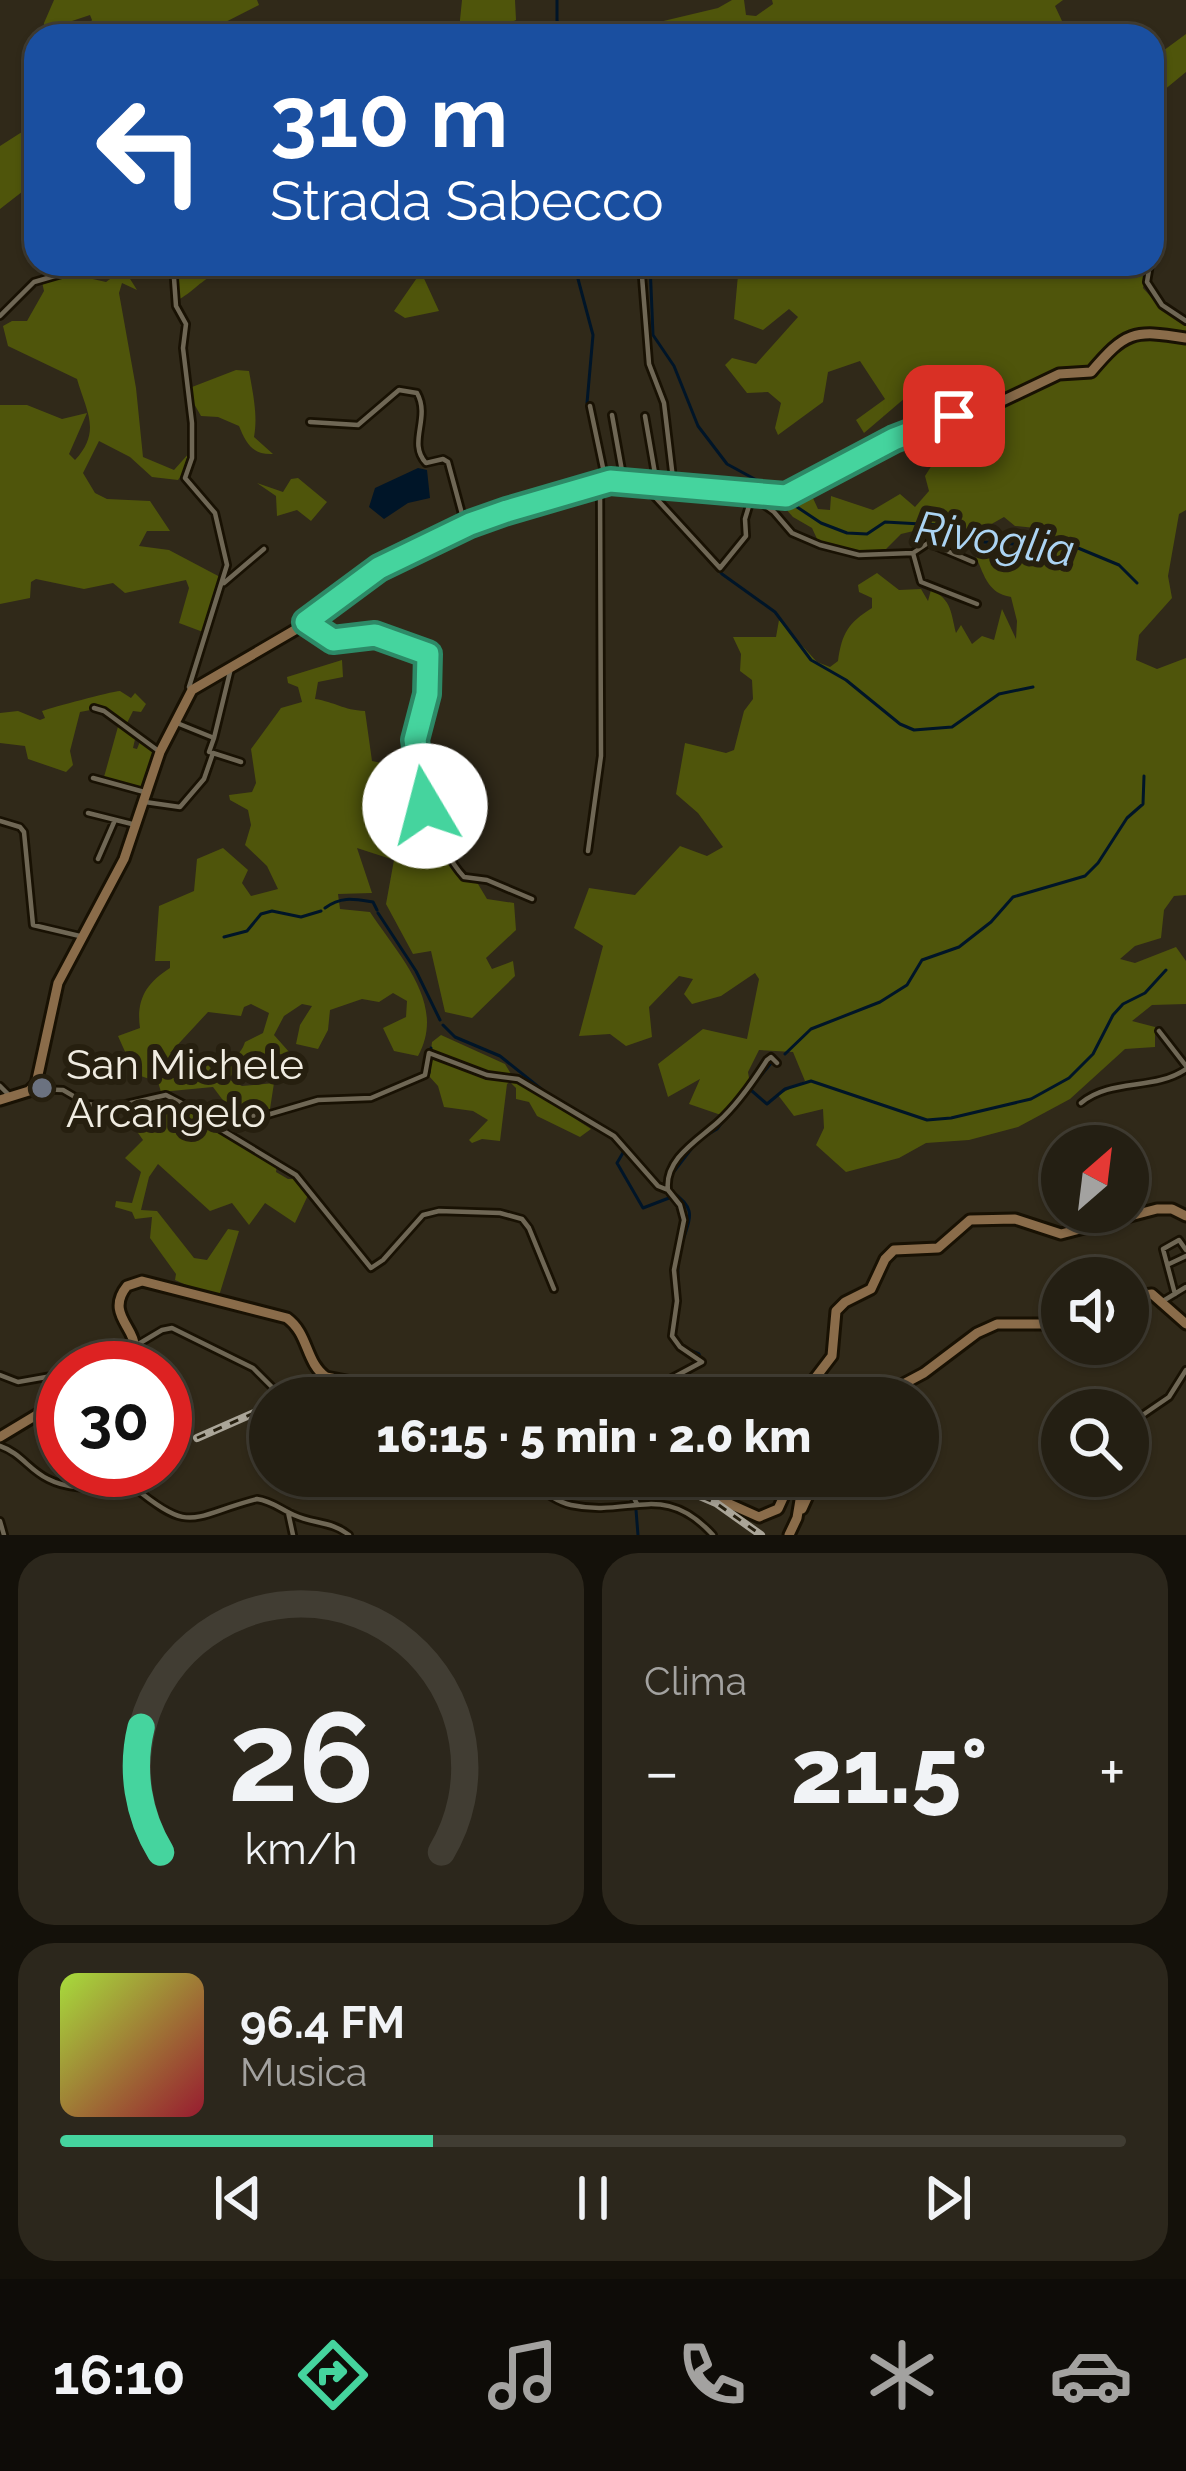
<!DOCTYPE html>
<html lang="it">
<meta charset="utf-8">
<style>
:root{--surface:#241f13;--page:#2c271c;--text:#f1f3f6;--muted:#a3a2a0;--line:#413d33;--accent:#45d49e}
body{margin:0;font-family:Raleway,sans-serif;background:var(--page);color:var(--text);height:100vh;display:flex;flex-direction:column;font-size:45px;white-space:nowrap}
*{box-sizing:border-box;margin:0}
p{font-size:39px;color:var(--muted)}
.icon{flex:none;width:66px;height:66px;fill:none;stroke:currentColor;stroke-width:2;stroke-linecap:round;stroke-linejoin:round}
.map{position:relative;height:1535px;overflow:hidden}
.side{display:flex;flex-direction:column;gap:18px;padding:18px;background:#14110a;flex:1}
.side>*{flex:none}
.guide{position:absolute;left:24px;top:24px;width:1140px;height:252px;border-radius:36px;box-shadow:0 3px 9px #0004,0 0 0 3px var(--line);background:#1a4fa0;color:#fff;overflow:hidden}
.needle{width:78px;rotate:28deg}
.fabs{position:absolute;left:1041px;top:1125px;display:grid;gap:24px}
.fabs a{display:grid;place-items:center;width:108px;height:108px;border-radius:50%;background:var(--surface);box-shadow:0 3px 9px #0004,0 0 0 3px var(--line);font-size:60px}
.speed{position:absolute;left:36px;top:1341px;display:flex;gap:24px;font-size:60px;font-weight:700;text-align:center}
.speed>*{display:grid;place-content:center;width:156px;height:156px;border-radius:50%;background:var(--surface);box-shadow:0 3px 9px #0004,0 0 0 3px var(--line);line-height:1}
.speed .limit{border:18px solid #d22;background:#fff;color:#111}
.pin{position:absolute;display:grid;place-items:center;width:102px;height:102px;color:#fff;margin:-51px;border-radius:24px;box-shadow:0 6px 18px #0006}
.me{position:absolute;width:132px;margin:-66px;rotate:352deg;stroke-linejoin:round;filter:drop-shadow(0 0 9px #0008)}
.turn{display:flex;align-items:center;gap:42px;height:252px;padding:0 48px;font-size:54px}
.turn .icon{width:156px;height:156px;stroke-width:2.5}
.turn b{display:block;font-size:84px;line-height:102px}
.big{font-size:90px;font-weight:800;line-height:1.1}
.side .tile{flex:1;display:flex;flex-direction:column;justify-content:center;gap:18px;min-width:0;padding:0 42px;border-radius:36px;background:var(--page)}
.side .dial{align-items:center;gap:0}
.dial svg{height:312px;overflow:visible;fill:none;stroke:var(--line);stroke-width:7;stroke-linecap:round;text-anchor:middle}
.dial text{fill:var(--text);stroke:none}
.song{display:flex;align-items:center;gap:36px}
.cover{width:144px;height:144px;border-radius:18px;background:linear-gradient(135deg,hsl(80 70% 55%),hsl(350 70% 35%))}
.played{height:12px;border-radius:6px;background:linear-gradient(90deg,var(--accent) 35%,var(--line) 35%)}
.keys{display:flex;justify-content:space-around;direction:ltr}
.heat{display:flex;justify-content:space-between;align-items:center;font-size:66px;direction:ltr}
.side .tiles{flex:1;display:grid;gap:18px;grid-template-columns:1fr 1fr}
.tile:last-child{grid-column:span 2}
.trip{position:absolute;left:249px;top:1377px;width:690px;height:120px;border-radius:60px;background:var(--surface);box-shadow:0 3px 9px #0004,0 0 0 3px var(--line);font-weight:800;line-height:120px;text-align:center}
.dock{display:flex;height:192px;justify-content:space-around;align-items:center;background:#0e0c08;color:var(--muted)}
.dock .icon{width:84px;height:84px}
.dock .selected{color:var(--accent)}
.dock b{font-size:54px;color:var(--text)}
.map>svg:first-child{display:block}
.green{fill:#4f550b;fill-rule:evenodd}
.water{fill:#001528}
.lines{fill:none;stroke-linecap:round;stroke-linejoin:round}
.stream{stroke:#001528;stroke-width:3}
.street-casing{stroke:#181103;stroke-width:10}
.secondary-casing{stroke:#181103;stroke-width:15}
.street{stroke:#6f6755;stroke-width:4.5}
.secondary{stroke:#8a6c4a;stroke-width:9}
.rail-casing{stroke:#aaa598;stroke-width:8}
.rail{stroke:#261f0f;stroke-width:3;stroke-dasharray:9;stroke-linecap:butt}
.route-casing{stroke:#2d8a67;stroke-width:30}
.route{stroke:#45d49e;stroke-width:21}
.worship-dot{fill:#6b7280;stroke:#261f0f;stroke-width:4.5}
.labels{text-anchor:middle;dominant-baseline:central;stroke-width:12;stroke-linejoin:round;paint-order:stroke}
.poi-label{font-size:42px;fill:#f0ece1;stroke:#261f0f;text-anchor:start}
.water-label{font-size:45px;font-style:italic;fill:#acd4f3;stroke:#261f0f}
</style>
<div class="map">
<svg width="1186" height="1535" viewBox="0 0 1186 1535">
<rect width="100%" height="100%" fill="#302919"/>
<path class="green" d="M54,0H257L259,5L198,36H82L92,20L90,15L63,24L57,36H43L44,23Z
M462,0H515L516,20L482,36H446L459,30Z
M732,0H744L746,15L756,16L773,4L772,0H1063L1055,6L1069,36L613,33L718,8Z
M1186,34V72L1152,100V59Z
M36,123V181L0,209V146Z
M175,264H224L220,272C201,279 194,292 176,301Z
M739,264H1147L1143,288L1161,308L1186,326V335C1119,324 1134,324 1090,369C1041,375 998,401 950,413L912,392L864,433L856,420L885,399L860,361L828,372L823,402L778,435L775,428L781,403L768,392L747,393L725,365L732,358L756,364L798,317L789,309L763,330L734,319Z
M421,272L439,311L405,318L394,311Z
M118,273L127,274L137,290L122,283L119,293L136,388L143,457L174,470L191,451L189,464L178,480L152,477L130,457L99,441L83,473L95,493L107,499L150,501L170,531H147L139,546L169,550L222,578L203,632L179,623L189,588L186,580L125,593L113,583L84,589L36,579L31,582L30,598L0,604V405H27L62,419L87,413L69,454L75,460C102,431 86,411 77,379L8,346L3,326L12,321H27L44,291L42,282L71,274L106,282Z
M1131,336L1186,340V510L1179,514L1168,576L1172,598L1139,635L1136,660L1157,669L1186,658V895L1174,896L1164,910L1161,938L1135,946L1120,959L1135,963L1176,947L1186,961V1004L1152,1005L1132,1021L1155,1027V1047L1125,1049L1070,1099L1018,1127L969,1140L926,1143L899,1158L846,1172L816,1145L824,1128L823,1109L794,1116L778,1095L805,1081L793,1052L759,1050L748,1072L750,1084L721,1115L689,1104L700,1079L668,1097L658,1064L703,1029L747,1039L759,979L755,973L721,996L692,1004L684,994L693,979L679,976L649,1007L652,1037L626,1046L610,1034L579,1036L603,946L574,928L589,888L635,895L680,846L707,856L723,847L698,813L676,794L685,743L726,753L734,750L744,711L753,699L752,680L740,671L741,654L733,637H776L779,620L817,662L830,667L838,661C842,633 848,623 872,608V598L859,592L858,585L877,573L899,590L921,589L928,601L931,590C952,599 951,614 956,633L961,625L972,644L982,636L994,640L1002,609L1016,639L1017,621L1011,597C988,593 985,577 976,557L992,551H1040L1047,535L1045,529L1015,526L1004,517L979,531L922,529L901,534L886,549L863,553L818,541L812,528L793,517L775,497L812,496L818,509L830,510L831,496L873,510L900,494L915,507L929,491L925,476L932,465L928,455L934,442L928,430L1061,376L1077,377Z
M236,370L249,371C253,394 258,415 254,437L273,454C252,455 246,443 239,426L218,417L201,416L193,402L192,387Z
M298,478L327,502L311,521L297,510L277,516L276,496L257,483L283,492L291,479Z
M342,660L343,677L318,682L315,699C335,702 343,710 365,711L372,761L406,768L414,792L421,800L419,819L428,832L438,834L455,872L478,884L487,899L514,903L516,930L486,958L492,969L513,961L515,976L472,1018L445,1012L431,951L413,954L386,904L394,860L357,848L372,893L338,894L340,909L370,912C399,956 447,1004 418,1056L394,1051L383,1028L406,1017L407,1001L393,993L379,1002L362,999L330,1010L328,1030L318,1049L296,1044L300,1025L312,1006L302,1004L284,1016L274,1035L290,1053L248,1058L228,1079L242,1086L274,1083L270,1109L257,1128L235,1119L223,1136L277,1164L276,1172L288,1179H295L309,1193L295,1223L265,1203L249,1225L232,1203L210,1211L158,1164L149,1177L141,1210L157,1211L194,1258L207,1260L228,1229L239,1231L218,1299L175,1280L176,1274L150,1238L152,1217L135,1219L132,1212L115,1207L116,1201L132,1203L141,1172L125,1158L143,1140L131,1123L151,1116L164,1098L173,1100L213,1127L225,1103L213,1087L161,1092L158,1082L135,1074L118,1036L140,1028C136,1000 146,983 170,968V961H155L159,906L194,891L197,859L223,848L248,870L242,883L251,896L278,889L267,866L245,845L251,825L248,810L230,800L229,795L252,792L256,783L251,749L281,708L302,702L298,687L288,683L287,677ZM251,1004L269,1013L263,1033L245,1042C236,1072 192,1065 170,1053L208,1012L241,1016L244,1007Z
M120,691L131,698L135,693L146,704L141,712L133,711L127,723L101,708L80,712L70,751L73,765L66,772L28,759L25,746L0,743V713L18,711L40,720L45,718L42,711C54,707 109,692 120,691Z
M119,723L136,735L133,748L137,749L141,739L154,751L144,788L104,777Z
M441,1035L505,1064L514,1079L591,1129L580,1137L537,1116L529,1102L516,1099V1088L510,1082L507,1084L500,1141L482,1139L472,1143L469,1140L488,1120L473,1111L444,1107L438,1086L428,1075L432,1042Z"/>
<path class="water" d="M418,468L427,470L430,498L408,503L384,519L369,507L375,488Z"/>
<g class="lines">
<path class="stream" d="M557,0V21L573,36
M574,264L593,335L587,403
M650,264L653,335L674,366L698,426L727,464L773,489
M639,486L650,498
M785,499L821,523L847,533L867,534L885,522L957,526L984,542L1078,548L1119,565L1137,583
M669,516L722,574L775,612L811,660L846,680L900,724L914,730L952,727L999,694L1033,687
M325,908C341,896 354,899 373,902L377,910
M378,913L416,971L440,1020
M224,937L247,931L261,914L272,911L301,917L321,911
M443,1025L455,1037L500,1056L545,1092
M785,1054L811,1029L880,1002L907,985L922,960L959,947L991,922L1013,897L1085,876L1098,863L1127,818L1143,804L1144,776
M429,1073L431,1048
M752,1091L767,1104L785,1089L811,1081L927,1120L951,1118L1031,1099L1069,1078L1093,1054L1113,1015L1123,1004L1145,993L1166,970
M740,1101L772,1062
M608,1134L624,1151L617,1163L643,1208L669,1198
M702,1138L717,1129L726,1117
M672,1174L695,1144
M670,1184L671,1191C699,1210 689,1218 681,1247
M677,1318L678,1262
M668,1385L702,1365L699,1354L685,1348
M621,1476L636,1510L638,1535"/>
<defs>
<path id="street" d="M1152,233V221
M173,264L176,306L186,324L183,348L192,423V458L185,478L215,513L227,565L189,687
M641,264L649,364L664,403L674,487
M1150,264L1147,282L1162,305L1186,321
M0,316L34,282L96,264
M590,406L606,482
M612,415L624,482
M645,416L657,485
M310,422L358,425L399,390L417,393C431,418 407,443 426,463L443,459L448,462L465,525
M643,484L720,568L746,536L745,519L752,496L774,512L792,533L820,545L859,555L913,553L921,582L977,604
M913,553L928,543L973,562
M224,583L264,549
M306,622L333,640C377,637 385,631 428,654C434,684 418,709 416,737C413,775 438,849 464,877L487,880L532,899
M94,708L104,711L160,752
M177,723L214,738L230,672
M209,752L214,738
M93,778L148,793
M145,802L180,807L204,779L213,753L241,762
M88,813L132,824
M0,821L20,827L24,832L33,925L84,937
M588,851L601,756L600,483
M98,859L115,820
M1159,1031L1186,1066
M0,1086L11,1097
M32,1089L63,1090L87,1104L113,1107L166,1095L220,1123L239,1116L267,1115L318,1100L371,1098L425,1075L429,1053L487,1075L518,1079L614,1136L658,1186L668,1190L680,1205L684,1220L674,1270L677,1301L672,1336L680,1347L702,1362L672,1378L657,1398
M1081,1103C1111,1078 1154,1091 1186,1069
M207,1121L296,1175L371,1268L383,1260L423,1215L439,1211L500,1213L522,1219L529,1228L554,1289
M668,1190C664,1159 698,1140 718,1122C737,1105 753,1082 767,1060L771,1057L777,1063
M1169,1264L1186,1256
M1175,1294L1163,1249L1179,1240L1186,1250
M1163,1301L1186,1287
M98,1368L162,1330L172,1328L253,1368L283,1398
M0,1375L18,1382L63,1374
M1128,1425L1169,1397L1186,1370
M0,1446C21,1453 29,1470 48,1479C75,1493 107,1486 135,1488C192,1535 191,1516 257,1499C272,1501 280,1509 294,1515C313,1524 332,1521 349,1535
M522,1476C537,1486 553,1501 571,1505C631,1518 663,1480 713,1535
M623,1476L637,1504
M288,1512L293,1535
M0,1521L4,1535"/>
<path id="secondary" d="M0,1100L29,1091L36,1084L58,983L124,859L160,752L192,690L300,627L379,568L470,524L606,482L787,495L894,439L998,403L1059,374L1091,372C1125,332 1133,329 1186,338
M1128,1317L1143,1295L1152,1294L1186,1324
M120,1368C161,1336 98,1322 127,1286L142,1281L287,1318C309,1334 305,1362 326,1377L434,1398
M800,1398L832,1356L836,1311L845,1302L871,1289L885,1259L894,1250L938,1248L970,1220L1015,1219L1061,1234L1157,1209H1172L1186,1216
M877,1398L924,1373L977,1333L997,1324H1062
M0,1437L63,1399
M667,1476L759,1517L778,1509L793,1476
M802,1509L817,1476
M789,1535L797,1518L804,1476"/>
</defs>
<use href="#street" class="street-casing"/>
<use href="#secondary" class="secondary-casing"/>
<use href="#street" class="street"/>
<use href="#secondary" class="secondary"/>
<defs>
<path id="rail" d="M291,1398L353,1388L420,1398
M197,1438L270,1406
M653,1476L716,1503L761,1535"/>
</defs>
<use href="#rail" class="rail-casing"/>
<use href="#rail" class="rail"/>
</g>
<g class="lines">
<defs>
<path id="route" d="M425,806L415,740L427,694L428,654L375,635L333,640L306,622L379,568L470,524L507,511L610,481L786,496L894,439L954,416"/>
</defs>
<use href="#route" class="route-casing"/>
<use href="#route" class="route"/>
</g>
<circle class="worship-dot" cx="42" cy="1088" r="12"/>
<g class="labels">
<g class="poi-label">
<text x="66" y="1064">San Michele<tspan x="66" dy="48">Arcangelo</tspan></text>
</g>
<g class="water-label">
<text transform="translate(995 539) rotate(9)">Rivoglia</text>
</g>
</g>
</svg>
<div class="fabs">
<a><svg class="needle" viewBox="-14 -14 28 28"><path d="M0-13l5 13h-10z" fill="#e53935"/><path d="M0 13l5-13h-10z" fill="#a3a2a0"/></svg></a>
<a><svg class="icon" aria-label="sound" viewBox="0 0 24 24"><path d="M4 9h4l5-4v14l-5-4H4zM17 9q2 3 0 6"/></svg></a>
<a><svg class="icon" aria-label="search" viewBox="0 0 24 24"><circle cx="10" cy="10" r="6"/><path d="M15 15l6 6"/></svg></a>
</div>
<div class="speed"><div class="limit">30</div></div>
<div class="pin" style="left:954px;top:416px;background:#d93025"><svg class="icon" aria-label="arrive" viewBox="0 0 24 24"><path d="M6 21V4h12l-3 4 3 4H6"/></svg></div>
<svg class="me" style="left:425px;top:806px" viewBox="-20 -20 40 40"><circle r="19" fill="#fff"/><path d="M0-13L10 11 0 6-10 11z" fill="#45d49e"/></svg>
<div class="trip">16:15 · 5 min · 2.0 km</div>
<div class="guide">
<div class="turn"><svg class="icon" aria-label="left" viewBox="0 0 24 24"><path d="M17 20v-9H6M10 6l-5 5 5 5"/></svg><div><b>310 m</b>Strada Sabecco</div></div>
</div>
</div>
<section class="side">
<div class="tiles">
<div class="tile dial"><svg viewBox="0 0 100 80">
<path d="M14 69A42 42 0 1 1 86 69"/>
<path d="M14 69A42 42 0 0 1 9 37" stroke="#45d49e"/>
<text x="50" y="56" font-size="32" font-weight="700">26</text>
<text x="50" y="72" font-size="11">km/h</text>
</svg></div>
<div class="tile"><p>Clima</p>
<div class="heat"><a>−</a><b class="big">21.5°</b><a>+</a></div>
</div>
<div class="tile">
<div class="song"><i class="cover"></i><div><b>96.4 FM</b><p>Musica</p></div></div>
<div class="played"></div>
<div class="keys"><svg class="icon" aria-label="previous" viewBox="0 0 24 24"><path d="M18 5L8 12l10 7zM5 5v14"/></svg><svg class="icon" aria-label="pause" viewBox="0 0 24 24"><path d="M8 5v14M16 5v14"/></svg><svg class="icon" aria-label="next" viewBox="0 0 24 24"><path d="M6 5l10 7-10 7zM19 5v14"/></svg></div>
</div>
</div>
</section>
<nav class="dock">
<b>16:10</b>
<svg class="icon selected" aria-label="directions" viewBox="0 0 24 24"><path d="M12 3l9 9-9 9-9-9zM9 14v-3h6M13 9l2 2-2 2"/></svg>
<svg class="icon" aria-label="music" viewBox="0 0 24 24"><path d="M9 18V5l10-2v13"/><circle cx="6" cy="18" r="3"/><circle cx="16" cy="16" r="3"/></svg>
<svg class="icon" aria-label="phone" viewBox="0 0 24 24"><path d="M5 4h4l2 5-3 2q2 4 5 5l2-3 5 2v4C11 20 4 13 5 4z"/></svg>
<svg class="icon" aria-label="climate" viewBox="0 0 24 24"><path d="M12 3v18M4 7l16 10M4 17L20 7"/></svg>
<svg class="icon" aria-label="car" viewBox="0 0 24 24"><path d="M5 17H2v-5l4-1 3-4h7l3 4 3 1v5h-3M9 17h6M6 11h13"/><circle cx="7" cy="17" r="2"/><circle cx="17" cy="17" r="2"/></svg>
</nav>
